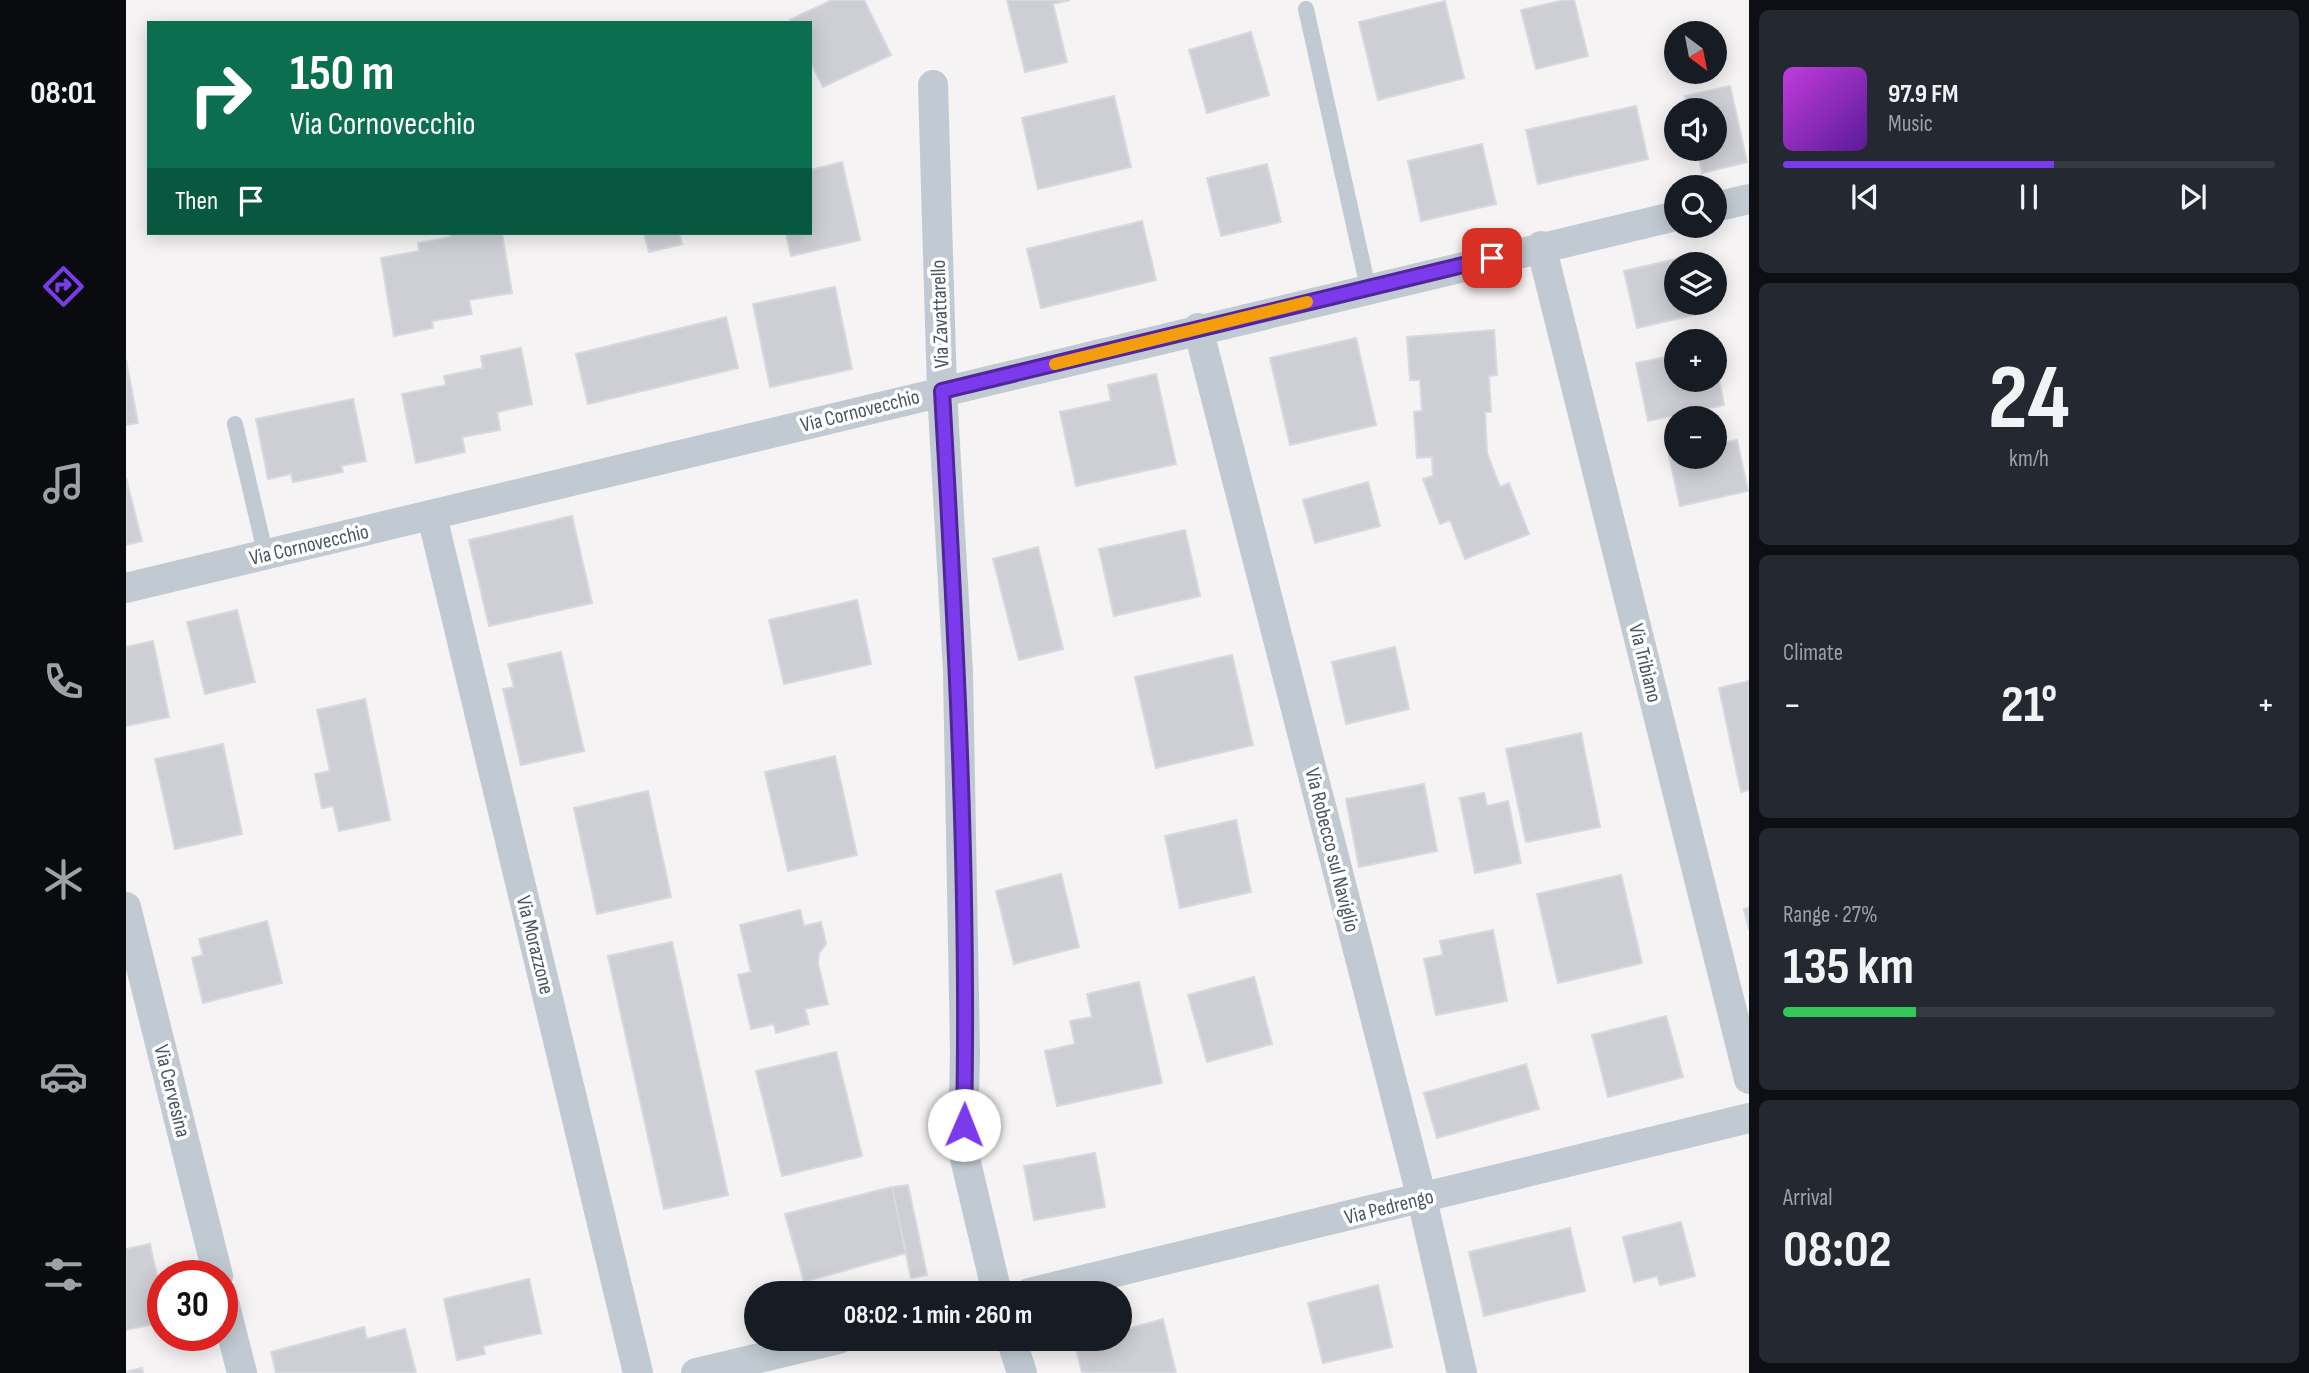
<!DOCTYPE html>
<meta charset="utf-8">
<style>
:root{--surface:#171b24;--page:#242831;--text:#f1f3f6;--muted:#9ea1a6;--line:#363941;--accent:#7c3aed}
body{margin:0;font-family:"Sofia Sans Condensed",sans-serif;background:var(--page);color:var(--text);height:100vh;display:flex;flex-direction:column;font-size:26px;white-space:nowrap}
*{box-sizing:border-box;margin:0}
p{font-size:23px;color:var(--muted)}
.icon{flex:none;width:38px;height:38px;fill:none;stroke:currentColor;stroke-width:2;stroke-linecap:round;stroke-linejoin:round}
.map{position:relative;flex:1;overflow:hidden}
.drawer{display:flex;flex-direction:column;gap:10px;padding:10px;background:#0d0f14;width:560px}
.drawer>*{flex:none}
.guide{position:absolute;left:21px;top:21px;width:665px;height:214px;border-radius:0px;box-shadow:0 4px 18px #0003;background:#0b6e4f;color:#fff;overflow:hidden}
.needle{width:46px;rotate:148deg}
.buttons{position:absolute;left:1538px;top:21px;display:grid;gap:14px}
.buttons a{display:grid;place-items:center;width:63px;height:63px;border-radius:50%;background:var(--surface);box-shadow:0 4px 18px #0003;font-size:35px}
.speed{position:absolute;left:21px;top:1260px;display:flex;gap:14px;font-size:35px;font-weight:700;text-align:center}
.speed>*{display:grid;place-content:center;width:91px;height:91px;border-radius:50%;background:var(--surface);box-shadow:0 4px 18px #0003;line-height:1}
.speed .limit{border:10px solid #d22;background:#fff;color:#111}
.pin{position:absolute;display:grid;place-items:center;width:60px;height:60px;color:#fff;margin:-30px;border-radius:14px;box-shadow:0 4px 10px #0006}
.me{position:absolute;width:77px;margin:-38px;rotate:1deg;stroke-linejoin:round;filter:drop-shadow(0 0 5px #0008)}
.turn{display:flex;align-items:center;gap:24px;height:147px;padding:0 28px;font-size:32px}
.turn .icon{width:91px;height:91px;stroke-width:2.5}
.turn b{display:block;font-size:49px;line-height:60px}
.then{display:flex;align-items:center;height:66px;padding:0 28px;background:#0003;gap:14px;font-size:26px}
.big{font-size:52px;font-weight:700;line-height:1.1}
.drawer .tile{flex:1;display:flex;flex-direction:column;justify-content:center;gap:10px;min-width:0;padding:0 24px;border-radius:10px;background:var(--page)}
.drawer .dial{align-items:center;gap:0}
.dial b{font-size:91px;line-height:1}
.song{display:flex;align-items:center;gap:21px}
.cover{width:84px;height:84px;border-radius:10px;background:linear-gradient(135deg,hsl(290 70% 55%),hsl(270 70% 35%))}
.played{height:7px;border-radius:4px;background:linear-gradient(90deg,var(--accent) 55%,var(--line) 55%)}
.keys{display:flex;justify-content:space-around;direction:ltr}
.heat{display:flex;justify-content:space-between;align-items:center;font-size:38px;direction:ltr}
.charge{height:10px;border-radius:5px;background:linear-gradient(90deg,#34c759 27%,var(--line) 0)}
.trip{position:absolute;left:618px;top:1281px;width:388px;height:70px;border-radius:35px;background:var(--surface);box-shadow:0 4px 18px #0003;font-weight:700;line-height:70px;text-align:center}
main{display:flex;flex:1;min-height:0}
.tabs{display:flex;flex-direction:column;width:126px;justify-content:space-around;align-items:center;background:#090b0e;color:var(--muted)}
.tabs .icon{width:49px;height:49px}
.tabs .active{color:var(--accent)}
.tabs b{font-size:32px;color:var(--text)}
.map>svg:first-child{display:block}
.building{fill:#cdcfd5;stroke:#d7d9de;stroke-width:2}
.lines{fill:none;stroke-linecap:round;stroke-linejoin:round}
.service{stroke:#c1cad2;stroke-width:16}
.minor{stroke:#c1cad2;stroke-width:30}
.route-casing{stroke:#51269a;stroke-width:18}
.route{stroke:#7c3aed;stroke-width:12}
.slow{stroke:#f59e0b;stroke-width:12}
.labels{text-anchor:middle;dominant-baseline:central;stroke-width:7;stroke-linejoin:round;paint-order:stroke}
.street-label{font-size:21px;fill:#4a5661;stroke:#fff}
</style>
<main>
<nav class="tabs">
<b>08:01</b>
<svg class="icon active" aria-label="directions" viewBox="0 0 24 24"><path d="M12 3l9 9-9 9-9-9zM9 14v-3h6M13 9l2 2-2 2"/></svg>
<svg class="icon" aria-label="music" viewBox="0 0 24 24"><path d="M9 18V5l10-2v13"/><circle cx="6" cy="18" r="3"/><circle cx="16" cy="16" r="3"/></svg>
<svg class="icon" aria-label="phone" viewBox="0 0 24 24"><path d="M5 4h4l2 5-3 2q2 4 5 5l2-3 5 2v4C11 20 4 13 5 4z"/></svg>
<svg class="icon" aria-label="climate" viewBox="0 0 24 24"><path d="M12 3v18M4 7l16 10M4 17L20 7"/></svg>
<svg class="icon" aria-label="car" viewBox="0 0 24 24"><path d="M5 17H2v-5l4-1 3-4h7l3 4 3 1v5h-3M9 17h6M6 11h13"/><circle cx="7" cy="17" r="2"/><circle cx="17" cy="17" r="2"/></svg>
<svg class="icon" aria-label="filters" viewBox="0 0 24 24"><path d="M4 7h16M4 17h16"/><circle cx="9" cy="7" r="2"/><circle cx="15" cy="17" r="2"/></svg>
</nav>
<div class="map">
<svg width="1623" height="1373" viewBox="0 0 1623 1373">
<rect width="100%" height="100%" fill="#f5f3f3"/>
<path class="building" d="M706,0H738L765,55L697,87L684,61V23H666L664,20Z
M881,0H944L927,4L941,62L899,72Z
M1438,0H1448L1462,56L1410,69L1395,10Z
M1319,1L1338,78L1252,100L1233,22Z
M1125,32L1143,95L1081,113L1063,50Z
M1604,86L1621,162L1576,173L1571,149H1589V110H1562L1559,96Z
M988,96L1005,167L912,189L896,118Z
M1510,106L1522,159L1412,184L1400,130Z
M1356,144L1370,204L1295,221L1282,161Z
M716,162L734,240L665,256L660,233H684V170Z
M1141,164L1155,222L1095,236L1081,178Z
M1016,221L1030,280L915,308L901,249Z
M324,233H376L386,293L343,300L346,314L306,321L307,328L268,336L255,258L293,251L292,243L324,237Z
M518,233H553L556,244L523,252Z
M1567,255L1569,264H1550V303H1578L1580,312L1511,328L1498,271Z
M709,287L726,369L644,387L627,304Z
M600,317L612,368L462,404L450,354Z
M1368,330L1371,375L1363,376L1365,412H1359L1361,453L1374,487L1383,483L1403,534L1339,559L1324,520L1314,524L1297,479L1307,476L1306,457L1291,458L1288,412L1296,411L1294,380H1284L1281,337Z
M1230,338L1250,425L1164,445L1144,358Z
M395,348L406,404L371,412L374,430L336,437L339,452L290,463L276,394L320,385L318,376L357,368L355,356Z
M1550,355V380H1589V360L1598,405L1522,421L1510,363Z
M0,360L12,423L0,425Z
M1030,374L1050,464L950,486L934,412L985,401L982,385Z
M227,399L240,461L215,466L217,472L167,482L165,474L142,479L130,419Z
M1611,440L1622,491L1554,506L1543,456L1589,457V445Z
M0,478L16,541L0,545Z
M1242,482L1254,526L1189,543L1177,500Z
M446,516L466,603L363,626L343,540Z
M1059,530L1074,596L988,616L973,549Z
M912,547L937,649L893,660L867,559Z
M731,600L745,664L658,684L643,620Z
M111,610L129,682L79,694L61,622Z
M27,641L43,717L0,726V647Z
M1269,647L1283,709L1220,724L1206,662Z
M435,652L458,751L395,765L377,689L388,687L382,664Z
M1106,655L1127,745L1030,768L1009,677Z
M1623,681V790L1615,792L1593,688Z
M239,699L264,820L213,831L207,806L196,808L189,774L204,771L191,710Z
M1455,733L1474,827L1400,842L1380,749Z
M97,744L116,834L49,849L29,759Z
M709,756L731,855L662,871L639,772Z
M1298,784L1311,851L1233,867L1220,799Z
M522,791L545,897L471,914L448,808Z
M1358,793L1361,806L1382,801L1395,863L1349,873L1334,798Z
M1110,820L1125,892L1054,908L1039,836Z
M935,874L953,947L888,964L870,891Z
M1495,875L1516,963L1432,983L1411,894Z
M1623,907V930L1618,909Z
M674,910L678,926L695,922L700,944L693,953L692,964L702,1004L679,1009L683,1024L650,1033L648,1024L625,1029L612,975L625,972L614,925Z
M141,921L156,983L77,1003L66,958L77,955L73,939Z
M1367,930L1381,1001L1310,1015L1298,959L1317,955L1314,941Z
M546,942L602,1195L538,1209L482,956Z
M1128,977L1146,1044L1081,1062L1062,995Z
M1013,982L1036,1083L931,1106L919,1051L949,1044L944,1021L966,1017L961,994Z
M1540,1016L1557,1077L1482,1097L1466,1035Z
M710,1052L736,1156L656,1176L630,1071Z
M1400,1064L1413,1109L1311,1138L1298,1093Z
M969,1153L979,1207L908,1220L898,1166Z
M782,1185L801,1275L785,1278L766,1187Z
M766,1187L780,1253L678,1282L659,1214Z
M1555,1222L1569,1276L1534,1285L1531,1276L1508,1282L1497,1237Z
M1444,1228L1459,1291L1358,1316L1343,1252Z
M24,1244L37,1302V1322L0,1330V1249Z
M403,1279L415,1333L357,1346L359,1354L331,1360L318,1299Z
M1252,1285L1266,1347L1197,1363L1182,1303Z
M1037,1319L1050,1373H956L951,1352L982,1343V1339H994V1331Z
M238,1327L241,1339L279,1329L290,1373H150L145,1352Z
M16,1368L17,1373H0V1372Z"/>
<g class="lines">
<path class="service" d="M1180,9L1242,288
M109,424L140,556"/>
<path class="minor" d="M807,85L816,391L832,672L839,1051L837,1150L871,1293
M1589,207L1623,199
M1415,246L1623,1079
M1072,328L1296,1199L1336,1373
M306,516L512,1373
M0,588L1550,216
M0,907L92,1276
M903,1293L1623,1118
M96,1294L116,1373
M885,1339L896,1373
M570,1373L713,1339"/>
</g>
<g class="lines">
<defs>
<path id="route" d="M838,1125C843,880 830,635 816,391L1366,258"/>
</defs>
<use href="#route" class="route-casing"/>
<use href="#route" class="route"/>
<path class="slow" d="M929,364L1181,302"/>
</g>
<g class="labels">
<g class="street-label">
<text transform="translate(814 314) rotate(-92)">Via Zavattarello</text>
<text transform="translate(734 411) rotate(-14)">Via Cornovecchio</text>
<text transform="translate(183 545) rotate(-13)">Via Cornovecchio</text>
<text transform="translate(1519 663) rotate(76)">Via Tribiano</text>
<text transform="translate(1206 850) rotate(76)">Via Robecco sul Naviglio</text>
<text transform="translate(409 945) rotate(76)">Via Morazzone</text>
<text transform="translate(46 1091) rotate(76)">Via Cervesina</text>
<text transform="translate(1263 1207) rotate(-14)">Via Pedrengo</text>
</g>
</g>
</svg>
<div class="buttons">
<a><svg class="needle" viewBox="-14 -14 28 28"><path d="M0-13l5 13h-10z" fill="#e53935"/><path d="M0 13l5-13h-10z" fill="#9ea1a6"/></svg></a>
<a><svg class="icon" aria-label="sound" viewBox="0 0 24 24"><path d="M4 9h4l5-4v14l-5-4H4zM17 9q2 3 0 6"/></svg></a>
<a><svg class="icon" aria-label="search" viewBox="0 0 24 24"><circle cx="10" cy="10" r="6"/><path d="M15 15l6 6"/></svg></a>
<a><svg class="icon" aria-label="layers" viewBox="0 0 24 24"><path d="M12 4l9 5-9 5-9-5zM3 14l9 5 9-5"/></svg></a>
<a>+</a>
<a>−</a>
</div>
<div class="speed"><div class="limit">30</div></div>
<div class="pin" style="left:1366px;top:258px;background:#d93025"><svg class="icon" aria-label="arrive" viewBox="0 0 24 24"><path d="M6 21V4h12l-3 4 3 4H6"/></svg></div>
<svg class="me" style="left:838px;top:1125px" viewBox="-20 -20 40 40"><circle r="19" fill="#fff"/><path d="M0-13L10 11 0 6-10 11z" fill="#7c3aed"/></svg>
<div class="trip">08:02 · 1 min · 260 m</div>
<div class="guide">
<div class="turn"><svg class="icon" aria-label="right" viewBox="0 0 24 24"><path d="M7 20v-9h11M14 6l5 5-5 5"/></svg><div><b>150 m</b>Via Cornovecchio</div></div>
<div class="then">Then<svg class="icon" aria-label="arrive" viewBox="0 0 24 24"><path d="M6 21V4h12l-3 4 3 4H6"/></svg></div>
</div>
</div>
<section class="drawer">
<div class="tile">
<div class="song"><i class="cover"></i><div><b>97.9 FM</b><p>Music</p></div></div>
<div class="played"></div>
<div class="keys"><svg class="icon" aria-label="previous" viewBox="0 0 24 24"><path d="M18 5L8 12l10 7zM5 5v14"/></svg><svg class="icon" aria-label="pause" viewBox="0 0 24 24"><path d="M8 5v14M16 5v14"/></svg><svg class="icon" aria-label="next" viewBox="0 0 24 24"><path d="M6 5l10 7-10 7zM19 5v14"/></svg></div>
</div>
<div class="tile dial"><b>24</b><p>km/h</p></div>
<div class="tile"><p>Climate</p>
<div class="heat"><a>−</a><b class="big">21°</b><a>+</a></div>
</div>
<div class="tile"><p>Range · 27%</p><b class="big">135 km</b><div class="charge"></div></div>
<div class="tile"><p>Arrival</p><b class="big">08:02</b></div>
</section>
</main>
